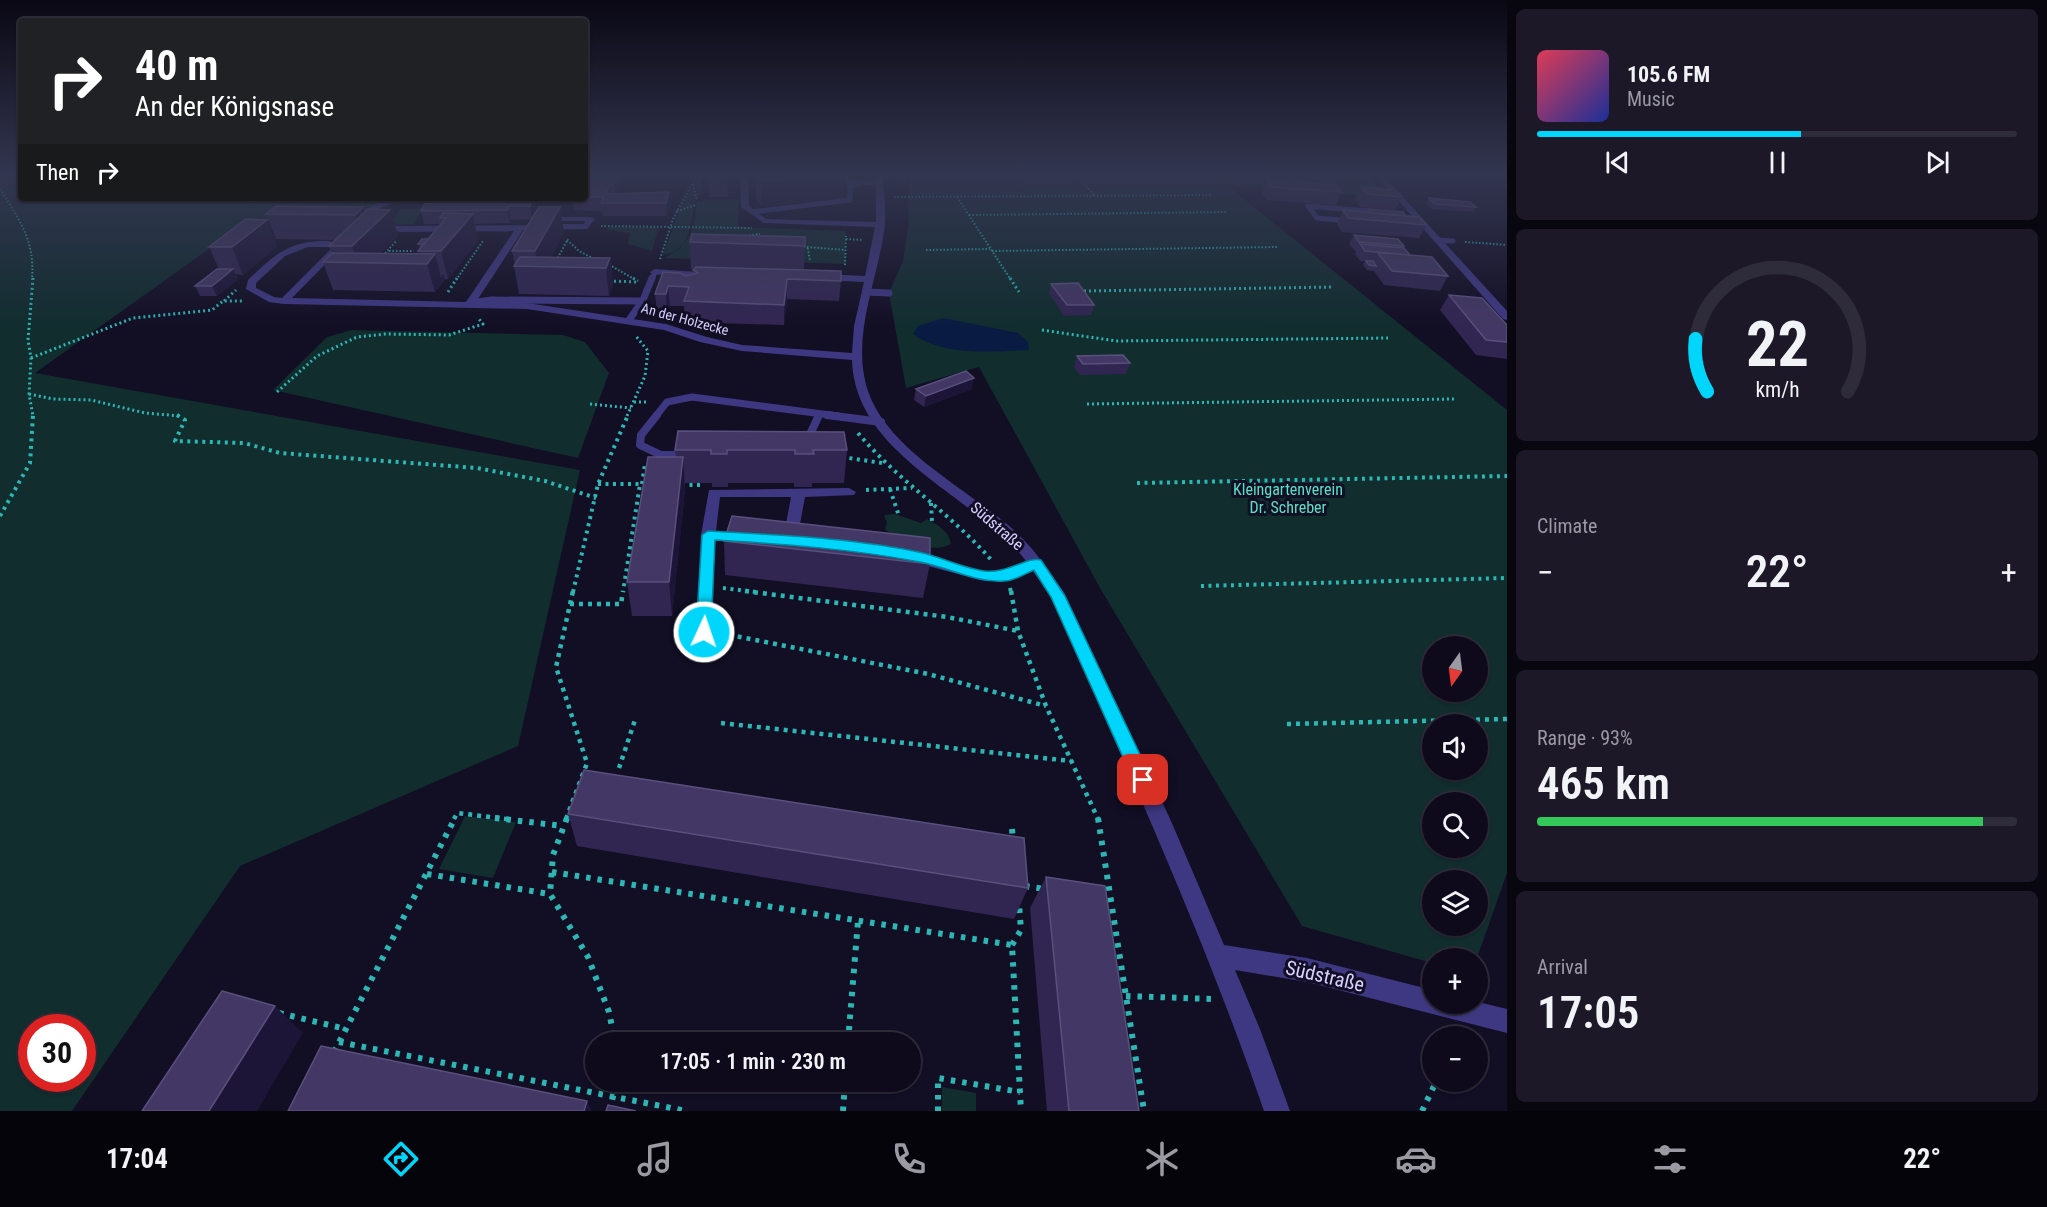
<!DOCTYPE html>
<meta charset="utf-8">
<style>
:root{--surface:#0e0a1b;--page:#1c1828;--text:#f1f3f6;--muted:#9b9aa3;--line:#2e2b3a;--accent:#00d6fb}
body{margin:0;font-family:"Roboto Condensed",sans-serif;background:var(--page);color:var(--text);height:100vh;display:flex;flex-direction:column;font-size:22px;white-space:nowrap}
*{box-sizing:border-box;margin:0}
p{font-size:20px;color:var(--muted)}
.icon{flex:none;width:33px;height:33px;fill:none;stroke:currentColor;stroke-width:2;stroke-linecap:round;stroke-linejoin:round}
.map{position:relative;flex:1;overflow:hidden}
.drawer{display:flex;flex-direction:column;gap:9px;padding:9px;background:#08060f;width:540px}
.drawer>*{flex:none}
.top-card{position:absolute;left:18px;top:18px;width:570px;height:183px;border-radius:6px;box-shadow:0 2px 4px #0004,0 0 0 2px var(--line);background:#202124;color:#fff;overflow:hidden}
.needle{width:39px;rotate:194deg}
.fabs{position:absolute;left:1422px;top:636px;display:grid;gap:12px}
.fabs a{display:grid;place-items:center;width:66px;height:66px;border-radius:50%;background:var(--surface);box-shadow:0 2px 4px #0004,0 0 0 2px var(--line);font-size:30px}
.speed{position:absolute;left:18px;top:1014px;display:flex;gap:12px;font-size:30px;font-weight:700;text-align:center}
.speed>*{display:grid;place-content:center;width:78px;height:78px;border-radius:50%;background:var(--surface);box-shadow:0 2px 4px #0004,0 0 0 2px var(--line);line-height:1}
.speed .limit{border:9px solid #d22;background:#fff;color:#111}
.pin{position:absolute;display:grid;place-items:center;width:51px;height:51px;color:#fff;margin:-26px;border-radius:12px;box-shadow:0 3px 9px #0006}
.me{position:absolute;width:66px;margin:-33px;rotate:3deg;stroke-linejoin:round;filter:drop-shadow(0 0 4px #0008)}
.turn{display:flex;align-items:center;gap:21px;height:126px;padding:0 18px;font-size:27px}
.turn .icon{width:78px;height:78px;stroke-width:2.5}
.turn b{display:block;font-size:42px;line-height:51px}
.then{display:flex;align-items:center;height:57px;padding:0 18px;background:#0003;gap:12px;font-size:22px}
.big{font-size:45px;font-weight:600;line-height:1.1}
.drawer .card{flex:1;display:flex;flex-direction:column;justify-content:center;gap:9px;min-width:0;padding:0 21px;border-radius:9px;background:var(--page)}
.drawer .dial{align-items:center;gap:0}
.dial svg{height:156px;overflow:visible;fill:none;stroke:var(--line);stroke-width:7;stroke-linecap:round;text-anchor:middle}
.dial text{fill:var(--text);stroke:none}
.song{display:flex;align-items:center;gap:18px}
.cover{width:72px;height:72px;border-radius:9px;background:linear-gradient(135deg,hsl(350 70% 55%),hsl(230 70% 35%))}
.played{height:6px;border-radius:3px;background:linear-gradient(90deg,var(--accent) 55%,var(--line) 55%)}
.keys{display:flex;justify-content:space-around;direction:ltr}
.heat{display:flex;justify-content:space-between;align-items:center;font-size:33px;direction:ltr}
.charge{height:9px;border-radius:4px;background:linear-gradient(90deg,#34c759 93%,var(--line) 0)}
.trip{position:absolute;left:585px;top:1032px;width:336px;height:60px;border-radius:30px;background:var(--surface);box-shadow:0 2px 4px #0004,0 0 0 2px var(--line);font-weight:600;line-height:60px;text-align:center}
.tab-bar{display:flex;height:96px;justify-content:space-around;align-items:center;background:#06040b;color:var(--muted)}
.tab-bar .icon{width:42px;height:42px}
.tab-bar .current{color:var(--accent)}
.tab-bar b{font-size:27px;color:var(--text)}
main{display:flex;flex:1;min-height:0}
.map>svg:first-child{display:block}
.green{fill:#112d2e;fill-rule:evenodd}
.water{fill:#091b42}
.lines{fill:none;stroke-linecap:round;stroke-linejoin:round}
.path-far4{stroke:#2cb7b5;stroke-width:2;stroke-dasharray:1.5 2;stroke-linecap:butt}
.path-far3{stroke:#2cb7b5;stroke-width:3;stroke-dasharray:2 3;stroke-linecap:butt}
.path-far2{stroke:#2cb7b5;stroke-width:4;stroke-dasharray:3 4.5;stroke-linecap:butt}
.path-far1{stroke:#2cb7b5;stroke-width:4.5;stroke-dasharray:4 5;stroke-linecap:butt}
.path{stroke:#2cb7b5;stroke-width:6;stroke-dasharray:4.5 7;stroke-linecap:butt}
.lane-far2{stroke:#3e3883;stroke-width:5}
.lane-far1{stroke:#3e3883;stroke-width:7}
.lane{stroke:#3e3883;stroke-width:8}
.street{fill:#3e3883;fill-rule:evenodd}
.wall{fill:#312652}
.shaded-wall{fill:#1d1538}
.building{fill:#433865;stroke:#5a507d;stroke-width:1.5}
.route{fill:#00d6fb;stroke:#008ba3;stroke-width:1.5}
.labels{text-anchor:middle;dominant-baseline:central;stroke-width:6;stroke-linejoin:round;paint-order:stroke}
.far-street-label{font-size:14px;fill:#d8d0ff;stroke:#120e24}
.park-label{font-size:16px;fill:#5ae1c6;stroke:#120e24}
.street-label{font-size:16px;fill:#d8d0ff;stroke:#120e24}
.near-street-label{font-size:20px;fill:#d8d0ff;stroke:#120e24}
</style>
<main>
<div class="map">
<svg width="1507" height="1111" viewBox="0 0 1507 1111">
<rect width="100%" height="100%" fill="#120e24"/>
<path class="green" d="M0,173H21V198H414L352,216L266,221L227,236L35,373L580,470L518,746L240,866L72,1111H0ZM32,1028H82V1078H32Z
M701,173L707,176L702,177L699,198L695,200C691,219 691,255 663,254L682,204Z
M910,173H1364L1389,198L1225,184L1507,410V873L1477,958H1432V963L1302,926L1100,588L979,367L906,388L889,293L903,261L908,227ZM1432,646H1478V692H1432ZM1432,724H1478V770H1432ZM1432,802H1478V848H1432ZM1432,880H1478V926H1432Z
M739,199L738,227L846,231L845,264L665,258C693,240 693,233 697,201Z
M400,209H423L414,224L390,225Z
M608,227H659L652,251L628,244L630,233L607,230Z
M351,330L563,335L585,342L609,373L578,458L273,390L327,337Z
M895,514L921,523L927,519C938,525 949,531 951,544C933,554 899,543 885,529L887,523L884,515Z
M465,816L516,822L493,878L439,869Z
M942,1087L976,1093V1111H942Z"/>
<path class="water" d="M943,318L1018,333L1028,342L1029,350C991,351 945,357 913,334L918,326Z"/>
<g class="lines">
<path class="path-far4" d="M1074,173L1095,196
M693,184L697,201
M0,189C20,221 35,240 32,280
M894,197L1212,195
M957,197L1011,280
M677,211L696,205
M969,215L1228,212
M601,226L752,228
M735,237L760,234
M846,239L863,240
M567,240L579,251L596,260
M1465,242L1507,245
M801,245L808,249L810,261
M807,247L845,250
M926,250L990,249
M389,251H412
M992,251L1278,247
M383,256L396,241
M660,259L673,219L698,173
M556,261L568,239
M606,263L636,280
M845,265L846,236
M456,280L483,241"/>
<path class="path-far3" d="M33,278L28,340L31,358L29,394L33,416
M633,278L638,281
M1010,278L1019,292
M609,281L637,282
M1084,291L1334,287
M448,292L457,278
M224,301L236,290
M1042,330L1116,341L1388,338
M31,358L133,318L212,310L223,301H244
M277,392L317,356L357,337L385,334L449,335L483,324L479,319
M29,394L53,399L91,400L145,413L181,416
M634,402H648
M590,404L631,408
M1087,404L1455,399
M627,416L645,376L648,351L635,335"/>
<path class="path-far2" d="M177,415L185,420L175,441L244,443L280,453L477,468L545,481L596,498
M858,433C898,481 952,514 993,562
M842,457L882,463
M1137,483L1507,476
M598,484H640L623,592
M642,484L645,464
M682,485H702
M890,489L899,516
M866,490L912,488
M931,503L932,522
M0,516L30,463L33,415
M1201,586L1507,578
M723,588L756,592
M1010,588L1011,592
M573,592L598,484L628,415"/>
<path class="path-far1" d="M745,591L947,617L1018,631
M1011,591L1018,631L1046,706L1098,819
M570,604H621L623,591
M720,633L928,674L1046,706
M721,723L1071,761
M1287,724L1507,719
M619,768L635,720
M454,819L457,813L507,819
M566,819L587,763L556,667L573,591"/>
<path class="path" d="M495,818L563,826
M567,818L553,855L550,894L588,957L609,1012L615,1042
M1098,818L1144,1111
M1012,829L1013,840
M552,872L1012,945L1021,1111
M427,874L550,894
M1025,886L1045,889
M1012,945L1021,930L1019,904
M1126,996L1212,999
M279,1013L346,1029
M339,1042L686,1111
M848,1042L858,921
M334,1052L455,818
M610,1111L616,1082
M843,1111L845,1082
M938,1111V1078L1020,1092
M1422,1111L1436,1082"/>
<path class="lane-far2" d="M752,212L850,200V187L861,183
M362,214L395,198
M1351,221L1317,218L1308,206L1379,212
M1437,240L1453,241
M652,280L655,272"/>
<path class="lane-far1" d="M866,292L889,293
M470,303L491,300L642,301
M629,320L643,300L652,278
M656,416L667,402L692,397L838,416"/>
<path class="lane" d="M657,415L641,435L640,445L661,455H688
M827,415L881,422
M806,443L819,415"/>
<path class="street" d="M740,173H748L749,206L766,219L876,222V185L847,184L839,173H846L852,180L875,181L874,173H882C884,190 886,206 885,223C880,273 855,324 864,375C875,446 968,487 1016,532C1035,550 1049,571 1064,592L1171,821L1224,945L1307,958L1432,990V1004L1478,1002L1507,1009V1033L1307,982L1235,970L1260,1029L1290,1111H1264C1204,936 1127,767 1051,597L1032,570L1005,581H984L905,560L902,556L905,552L910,551L984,571H1003L1026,561C974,494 855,456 852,360L742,351L700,342L664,330L527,309L284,304L269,302L246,289L248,280C271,258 287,242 320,241C329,241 336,241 342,247L292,298L466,302L514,231L400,232L374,227V223L400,226L549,225L556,217H591L595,219L587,229L523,230L476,302L527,303L666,324L707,337L742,345L852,353L854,326L864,282L822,280L817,277L822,274L865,276L875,227L764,223L741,207ZM559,221H585L584,224H557ZM308,247H333L282,298L274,297L256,288V283L285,256Z
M1374,173H1381L1507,311V320L1503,319Z
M655,269L712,273L717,276L712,279L652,274L650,272Z
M849,488L856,492L854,495L805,497L797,540L790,545L783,540L791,497H720L716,531L746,532L753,537L746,542L715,540L712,632L710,636H698L696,632L701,535L709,490Z"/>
</g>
<path class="wall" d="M708,173H727L728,197H709Z
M896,173H906V178H896Z
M844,174L842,198L761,206L756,199V175Z
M585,175L618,176L619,188L617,193L669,192L670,205L667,216H603L602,211L574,210L572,198H585Z
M1267,180L1341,192L1336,205L1266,200L1262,193Z
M1361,187L1402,197L1395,210L1360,207L1355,200Z
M532,198L535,211L533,217L564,232L551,257L610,258L613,286L609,296L519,294L514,266L515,265L512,251L532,219L511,220L510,223L475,224L478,240L448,279H445L435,292L333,290L323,262L332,253L329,246L335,240L276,239L266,214L363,207L365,212L390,210L398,235L380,253L419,254L418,251L420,249L418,244L428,239L441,224H424L421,211Z
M1429,198L1476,207L1474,212L1432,209L1426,203Z
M1368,209L1406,216L1427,225L1419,238L1342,232L1337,224L1343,210L1367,212Z
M1354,235L1404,246L1403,248L1410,255L1448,276L1440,291L1384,285L1374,271L1367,270L1363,265L1365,261H1360L1355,254L1356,251H1355L1349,244Z
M805,237L804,270L841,281L839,301L787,299L784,325L685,322L684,306H670L667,314L657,313L655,294L686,276L694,274V269H691L690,242Z
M277,246L243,275L236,274L238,279L217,296H200L195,286L219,269L209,247Z
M1051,284L1094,305L1091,315L1064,316L1049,293Z
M1449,295L1507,342V359L1476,355L1440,310Z
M1077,356L1130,363L1126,374L1080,375L1074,367Z
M916,389H972L924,407L914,400Z
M675,450H847L844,483H812V487H794V483H728V487H712V483H685V490L672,616H632L627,582L676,457Z
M724,541L930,564L923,598L725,575Z
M568,814L1028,888L1014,919L577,846Z
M1046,877L1139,1111H1047L1030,908Z"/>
<path class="shaded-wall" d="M844,174L842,198L761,206V181Z
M618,176L619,188L615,197L614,184Z
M610,184L612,197L606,194Z
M669,192L670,205L667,216L666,203Z
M532,198L535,211L532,219L530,206Z
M509,206L511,220L510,223L507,210Z
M363,207L370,229L390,210L398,235L370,263H357L352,246L362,236L355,215Z
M560,207L564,232L546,267H538L535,251Z
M473,214L478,240L448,279L441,251Z
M267,220L277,246L243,275L232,247Z
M435,254L442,282L435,292L427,264Z
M610,258L613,286L609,296L606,268Z
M233,269L238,279L217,296L212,286Z
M443,274L445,279L442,282L441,277Z
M787,279V299L784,325V305Z
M668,286L670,306L667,314L666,294Z
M974,378L972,389L924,407L926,396Z
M683,457L685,490L672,616L669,582Z
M275,1006L303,1033L257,1111H209Z
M587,1101L592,1111H584Z"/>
<path class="building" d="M777,173H843L844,174L761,181L756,175Z
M585,175L618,176L614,184H610L606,194L669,192L666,203H601L604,197H585Z
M1267,180L1336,185L1341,192L1271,187Z
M1361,187L1395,190L1402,197L1367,194Z
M532,198L530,206H509L507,210L421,211L425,203Z
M1429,198L1470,202L1476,207L1434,204Z
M276,206L363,207L355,215L266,214Z
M539,207H560L535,251H512Z
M368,209L390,210L352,246H329Z
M1368,209L1403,212L1406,216L1371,213Z
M1343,210L1419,217L1427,225L1348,218Z
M443,213L473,214L441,251H418L446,218H440Z
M246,219L267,220L232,247H209Z
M692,234L805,237V246L690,242Z
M1354,235L1398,239L1404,246L1359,242Z
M422,239H428L424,244H418Z
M1360,244L1404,248L1410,255L1365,251Z
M1377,252L1432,257L1448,276L1392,271Z
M332,253L435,254L427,264L323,262Z
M520,257L610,258L606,268L514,266Z
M1366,261H1373L1376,266L1369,265Z
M696,267L841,271V281L787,279L784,305L684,301L689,287L668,286L666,294H655L663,272L680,273L686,276L698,273L693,270Z
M217,269H233L212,286H195Z
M1078,283L1094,305H1067L1051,284Z
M1449,295L1482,298L1507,325V342L1486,340Z
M1123,355L1130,363L1083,364L1077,356Z
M966,371L974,378L926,396L916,389Z
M678,431L844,432L847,450H813L814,454H795V450H727V454H711V450H675Z
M648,457H683L669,582H627Z
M732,516L930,538V564L724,541Z
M584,770L1024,838L1028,888L568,814Z
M1046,877L1105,886L1139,1111H1069Z
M222,991L275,1006L209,1111H142Z
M321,1046L587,1101L584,1111H288Z
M608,1105L636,1111H606Z"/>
<linearGradient id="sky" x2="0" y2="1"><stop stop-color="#0a0814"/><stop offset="0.53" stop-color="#333650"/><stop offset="1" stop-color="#333650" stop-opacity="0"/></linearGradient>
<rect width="1507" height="329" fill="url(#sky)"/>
<path class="route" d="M708,531C777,535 856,538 923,553C943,558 963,568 984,571C1007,574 1028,556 1041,560L1065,596L1152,780L1149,786L1143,788L1136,786L1051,597L1034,570C1025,574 1014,581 1004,581C975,583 948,567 920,562C852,549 783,544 715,540L711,632L704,638L696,632L702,535Z"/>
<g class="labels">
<g class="far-street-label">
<text transform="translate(685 319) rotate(15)">An der Holzecke</text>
</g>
<g class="park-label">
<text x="1288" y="489">Kleingartenverein<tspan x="1288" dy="18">Dr. Schreber</tspan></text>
</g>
<g class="street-label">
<text transform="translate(997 526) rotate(41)">Südstraße</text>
</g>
<g class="near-street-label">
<text transform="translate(1325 976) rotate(13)">Südstraße</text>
</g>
</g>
</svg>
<div class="fabs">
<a><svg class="needle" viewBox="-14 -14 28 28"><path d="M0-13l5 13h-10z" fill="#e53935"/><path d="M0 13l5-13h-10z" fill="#9b9aa3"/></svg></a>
<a><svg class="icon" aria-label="sound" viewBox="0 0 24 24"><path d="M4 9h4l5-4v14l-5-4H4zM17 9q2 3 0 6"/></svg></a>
<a><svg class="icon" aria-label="search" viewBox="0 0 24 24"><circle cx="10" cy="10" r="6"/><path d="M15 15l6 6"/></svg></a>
<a><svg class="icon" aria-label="layers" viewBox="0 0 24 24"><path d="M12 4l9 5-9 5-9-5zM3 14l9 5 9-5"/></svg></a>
<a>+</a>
<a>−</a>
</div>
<div class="speed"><div class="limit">30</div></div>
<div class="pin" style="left:1143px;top:780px;background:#d93025"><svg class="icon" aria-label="arrive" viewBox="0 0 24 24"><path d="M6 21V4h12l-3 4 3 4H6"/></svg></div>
<svg class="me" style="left:704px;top:632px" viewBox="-20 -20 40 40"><circle r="17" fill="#00d6fb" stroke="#fff" stroke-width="3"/><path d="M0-11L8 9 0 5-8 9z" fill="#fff"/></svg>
<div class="trip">17:05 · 1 min · 230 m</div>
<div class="top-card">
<div class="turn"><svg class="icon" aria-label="right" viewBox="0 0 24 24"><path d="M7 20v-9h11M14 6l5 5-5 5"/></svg><div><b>40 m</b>An der Königsnase</div></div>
<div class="then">Then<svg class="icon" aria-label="right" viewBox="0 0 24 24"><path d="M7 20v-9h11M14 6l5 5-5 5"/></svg></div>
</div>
</div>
<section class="drawer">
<div class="card">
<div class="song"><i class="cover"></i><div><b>105.6 FM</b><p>Music</p></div></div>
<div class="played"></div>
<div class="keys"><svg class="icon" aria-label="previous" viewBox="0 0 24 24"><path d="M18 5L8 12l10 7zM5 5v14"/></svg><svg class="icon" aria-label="pause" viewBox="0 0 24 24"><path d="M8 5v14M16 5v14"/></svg><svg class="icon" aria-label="next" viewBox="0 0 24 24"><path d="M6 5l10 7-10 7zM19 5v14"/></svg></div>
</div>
<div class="card dial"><svg viewBox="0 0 100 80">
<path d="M14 69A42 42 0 1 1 86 69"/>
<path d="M14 69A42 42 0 0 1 8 42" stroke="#00d6fb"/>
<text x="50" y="56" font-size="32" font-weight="700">22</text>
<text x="50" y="72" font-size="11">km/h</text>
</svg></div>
<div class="card"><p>Climate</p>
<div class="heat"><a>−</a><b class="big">22°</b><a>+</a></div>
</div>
<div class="card"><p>Range · 93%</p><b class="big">465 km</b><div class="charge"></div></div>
<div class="card"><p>Arrival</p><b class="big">17:05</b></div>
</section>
</main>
<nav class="tab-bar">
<b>17:04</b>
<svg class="icon current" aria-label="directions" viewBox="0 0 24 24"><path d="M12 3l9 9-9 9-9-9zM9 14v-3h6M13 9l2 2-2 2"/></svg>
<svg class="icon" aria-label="music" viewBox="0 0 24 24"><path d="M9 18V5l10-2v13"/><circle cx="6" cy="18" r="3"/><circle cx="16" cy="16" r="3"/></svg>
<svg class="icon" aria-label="phone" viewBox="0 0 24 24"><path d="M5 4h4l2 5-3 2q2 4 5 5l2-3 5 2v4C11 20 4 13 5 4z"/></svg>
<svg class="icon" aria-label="climate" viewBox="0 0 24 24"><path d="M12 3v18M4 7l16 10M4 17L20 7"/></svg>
<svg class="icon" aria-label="car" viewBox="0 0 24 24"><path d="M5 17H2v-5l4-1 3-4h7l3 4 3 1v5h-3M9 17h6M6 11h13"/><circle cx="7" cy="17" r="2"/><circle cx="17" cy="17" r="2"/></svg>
<svg class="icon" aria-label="filters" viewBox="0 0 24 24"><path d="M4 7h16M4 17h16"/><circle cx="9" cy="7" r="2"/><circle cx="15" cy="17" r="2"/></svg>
<b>22°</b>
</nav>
